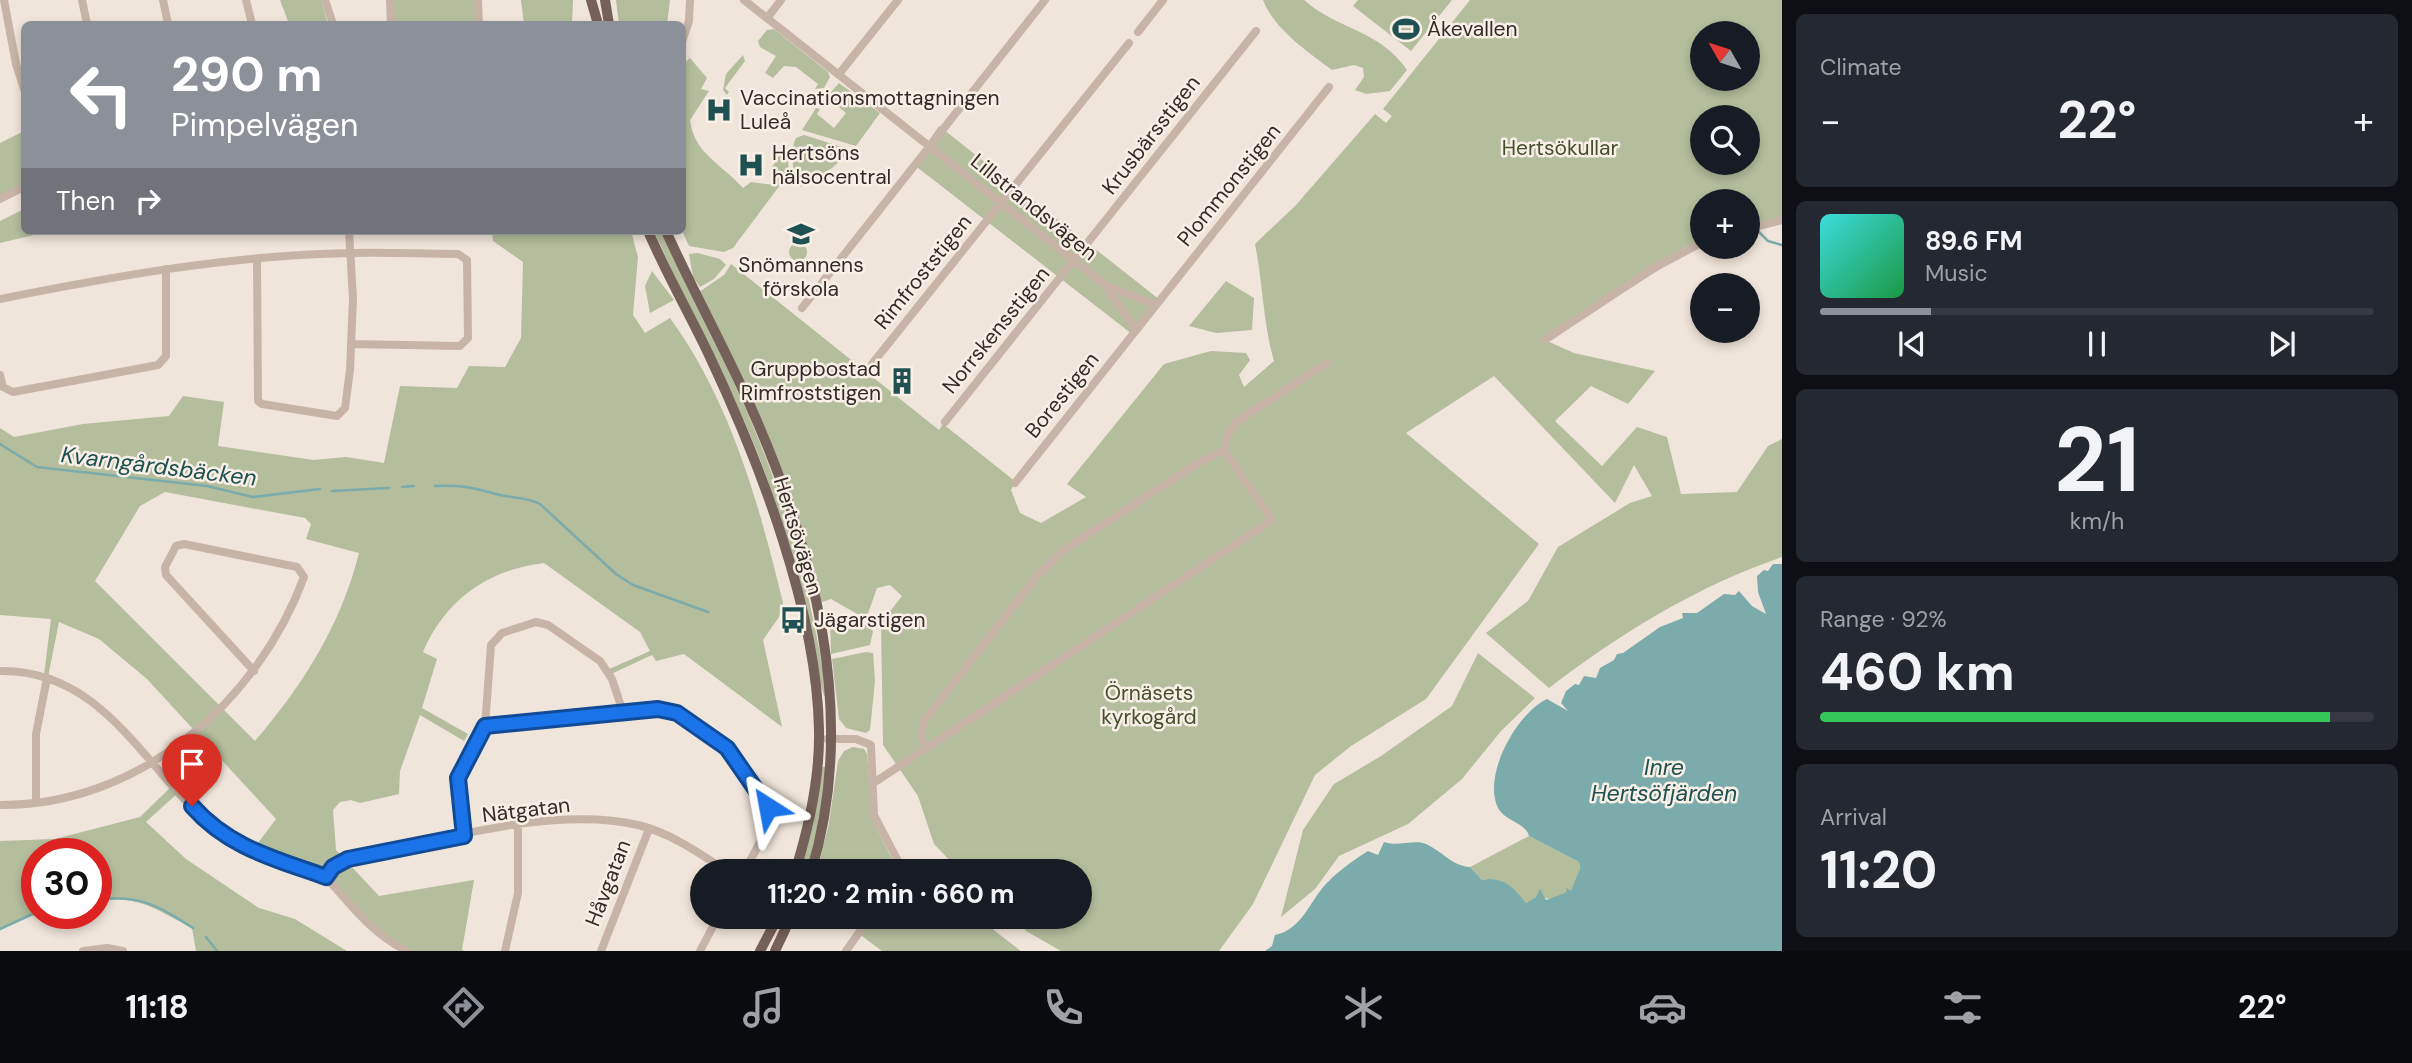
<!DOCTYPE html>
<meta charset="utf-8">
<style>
:root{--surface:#171b24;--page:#242831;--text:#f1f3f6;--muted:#9ea1a6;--line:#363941;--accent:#8c9099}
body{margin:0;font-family:"DM Sans",sans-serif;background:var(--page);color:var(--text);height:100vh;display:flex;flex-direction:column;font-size:26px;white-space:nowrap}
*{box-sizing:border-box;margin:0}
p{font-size:23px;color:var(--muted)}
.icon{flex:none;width:38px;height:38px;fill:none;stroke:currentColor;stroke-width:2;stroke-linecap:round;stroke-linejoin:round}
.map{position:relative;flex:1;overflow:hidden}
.panel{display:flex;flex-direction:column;gap:14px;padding:14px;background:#0d0f14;width:630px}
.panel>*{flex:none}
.hud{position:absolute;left:21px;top:21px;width:665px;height:214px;border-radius:10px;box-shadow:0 4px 10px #0003;background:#8c9099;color:#fff;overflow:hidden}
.needle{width:46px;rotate:309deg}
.tools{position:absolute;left:1690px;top:21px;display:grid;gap:14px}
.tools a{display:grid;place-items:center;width:70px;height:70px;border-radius:50%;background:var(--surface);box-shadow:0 4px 10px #0003;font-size:35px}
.speed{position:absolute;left:21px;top:838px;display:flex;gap:14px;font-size:35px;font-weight:700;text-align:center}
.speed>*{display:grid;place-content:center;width:91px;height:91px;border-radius:50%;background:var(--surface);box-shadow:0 4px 10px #0003;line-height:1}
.speed .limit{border:10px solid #d22;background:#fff;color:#111}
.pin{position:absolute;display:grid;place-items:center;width:60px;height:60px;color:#fff;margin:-72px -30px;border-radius:50% 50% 50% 0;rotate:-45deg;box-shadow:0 0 7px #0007}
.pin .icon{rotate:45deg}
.me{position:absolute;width:77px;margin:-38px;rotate:326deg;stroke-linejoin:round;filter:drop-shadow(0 0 5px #0008)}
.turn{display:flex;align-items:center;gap:24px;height:147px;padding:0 35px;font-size:32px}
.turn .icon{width:91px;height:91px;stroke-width:2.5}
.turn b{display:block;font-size:49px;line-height:60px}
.then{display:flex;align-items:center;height:66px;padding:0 35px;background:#0003;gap:14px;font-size:26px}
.big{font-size:52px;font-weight:700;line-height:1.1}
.panel .card{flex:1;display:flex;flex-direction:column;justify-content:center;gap:10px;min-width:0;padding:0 24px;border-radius:10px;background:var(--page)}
.panel .dial{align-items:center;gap:0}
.dial b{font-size:91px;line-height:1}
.song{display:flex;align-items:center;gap:21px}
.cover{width:84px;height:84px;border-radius:10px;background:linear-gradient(135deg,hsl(180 70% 55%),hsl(140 70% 35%))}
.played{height:7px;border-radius:4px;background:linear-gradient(90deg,var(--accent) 20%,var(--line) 20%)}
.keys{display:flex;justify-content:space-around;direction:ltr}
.heat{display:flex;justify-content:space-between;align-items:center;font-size:38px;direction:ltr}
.charge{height:10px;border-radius:5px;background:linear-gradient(90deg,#34c759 92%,var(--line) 0)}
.trip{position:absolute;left:690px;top:859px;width:402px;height:70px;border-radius:35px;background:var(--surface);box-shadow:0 4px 10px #0003;font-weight:700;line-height:70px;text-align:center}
.menu{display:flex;height:112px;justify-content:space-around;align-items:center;background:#090b0e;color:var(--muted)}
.menu .icon{width:49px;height:49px}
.menu .active{color:var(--accent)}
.menu b{font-size:32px;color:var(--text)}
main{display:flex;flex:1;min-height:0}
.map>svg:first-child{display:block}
.green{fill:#b4bd9c;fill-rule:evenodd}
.water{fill:#7babaa}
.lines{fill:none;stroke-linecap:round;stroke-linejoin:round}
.stream{stroke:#7babaa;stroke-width:2.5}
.minor{stroke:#c7b4a7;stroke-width:8}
.major{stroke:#756159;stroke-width:10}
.route-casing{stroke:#114b97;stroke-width:18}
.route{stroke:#1a73e8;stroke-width:12}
.labels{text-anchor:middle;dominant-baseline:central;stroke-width:5;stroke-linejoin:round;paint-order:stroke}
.poi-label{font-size:21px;fill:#342b27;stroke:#f8efe6;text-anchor:start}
.street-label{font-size:21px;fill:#342b27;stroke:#f8efe6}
.park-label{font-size:21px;fill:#45502d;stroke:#f8efe6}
.water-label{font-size:23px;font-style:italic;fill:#205152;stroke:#f8efe6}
</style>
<main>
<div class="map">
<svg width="1782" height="951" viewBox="0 0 1782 951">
<rect width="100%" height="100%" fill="#f0e5da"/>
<path class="green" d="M280,0H321L328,24H289Z
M389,0H479L480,24H391Z
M521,0H573L572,24H524Z
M616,0H670L667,24H619Z
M1263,0H1304C1338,30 1380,30 1407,70L1390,91L1366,94L1355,90L1364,77L1363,68L1354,65L1332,70C1307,51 1275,30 1263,0Z
M1358,0H1452L1411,51L1353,6Z
M1470,0H1782V216L1748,228V201H1703V242L1547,341L1574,353L1655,371L1628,404L1591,386L1555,421L1602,466L1637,427L1667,437L1681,494L1737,492L1768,446L1782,439V557C1697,586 1619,634 1549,688L1486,633L1528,601L1558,547L1630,503L1652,496L1634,465L1615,503L1494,376L1406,433L1539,544L1426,699L1351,746L1315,775L1253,904L1219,951H1061L1026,931L1016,917H1080V872L960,871L934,844L918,796L883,745L881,623L902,596L890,585L877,588L866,619L831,599L816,604L773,463L696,294L724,275L731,264L939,430L943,424L1016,482L1011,490L1020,513L1041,523L1086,497L1067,484L1164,364L1211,351L1246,353L1250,360L1239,375L1244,387L1274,361C1263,323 1263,284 1255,244L1296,205L1375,114L1386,123L1392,116L1383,109ZM1703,33H1748V79H1703ZM1703,117H1748V163H1703Z
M774,29L828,72L830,77L824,88L815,89L818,84L796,67L784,66L773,78L765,73L776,56L760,47L758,41L767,30Z
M743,55L745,61L725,88L729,92L727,95L723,90L726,74Z
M690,58L707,78L701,89L709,91L690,120C694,154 722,164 743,188L751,182L774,185L772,167L787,144L789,173L733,248L724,252L689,246L682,231V65Z
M839,83L880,113L856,146L802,130L816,108L820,109L817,114L834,128L846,113L829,99L825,103L823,101Z
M939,126L1160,300L1132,334L913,164Z
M24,131V187L0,202V143Z
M804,135L852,150L832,168L800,187C793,175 789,151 796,138Z
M24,209V231H51L0,243V221Z
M492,231H631L638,257L633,315L645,333L670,318C731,402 759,504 783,603L779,617L763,640L782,727L684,654L656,661L652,655L609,675L607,670L650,651L640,632L544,563C488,570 446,599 423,652L437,659L422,708L468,734L464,741L420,715L400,771L399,794L360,803L351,800L340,802L333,810L336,850L379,896L474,880L462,950L465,951H407L389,941L327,877L252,851L276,819L147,679L99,639L59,622L48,677L44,675L51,619L0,615V428L14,437L83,424L169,416L183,396L224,402L218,446L313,460L346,457L384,463L400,386L457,388L469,366L505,367L521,338L523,262L493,241ZM165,492L305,518L311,524L306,539L359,553C341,625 303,685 255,741L95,581L140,506Z
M654,231H661C692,301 730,367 758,438C792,521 813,606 827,694L824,696C804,626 793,553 769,484C739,396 691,316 654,231Z
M789 252a9 9 0 1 1 18 0a9 9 0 1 1-18 0Z
M698,253L720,259L726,265L714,279L700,287L693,277L689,254Z
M652,271L674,300L650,313L645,286Z
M1226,281L1254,298L1252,330L1216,333L1189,326Z
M830,616L869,626L873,631L870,645L831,654Z
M866,652L873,653L875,681L870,730L866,733L846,728L839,719L832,659Z
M1478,653L1535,698L1501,731L1462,779L1408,824L1339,856L1315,889L1281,917L1303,830L1334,784L1381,756L1452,706Z
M853,747L864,749L867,754L872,819L892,859L893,871H865L861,868L858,871L817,872L829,823L838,761L844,751Z
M822,767H827L825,793L807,871L800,872L813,825Z
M173,785L179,792L146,822L186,859L259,908L295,919L347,951H196L192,928C157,910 137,894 96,900V854H37V912L0,929V841L55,839L140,817Z
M1529,836L1579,862L1580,868L1571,893L1565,890L1566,893L1552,899L1536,897L1526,903C1512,889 1504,875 1482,880L1470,867Z
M870,917H977L1021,951H882L858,933Z"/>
<path class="water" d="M1773,564H1782V951H1265L1272,946L1275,935C1301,930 1309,903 1325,885C1337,872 1352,861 1368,851L1378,855L1384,842C1398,847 1414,839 1426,844C1442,851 1452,866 1470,867L1482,880C1503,875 1514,888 1526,903L1536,897L1540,889L1546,900L1565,893L1567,888L1571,891L1580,868L1579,862L1529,836C1525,822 1506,822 1498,808C1482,775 1517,713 1547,699L1568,711L1561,703L1566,691L1575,684L1579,685L1584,676L1596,678L1600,668L1614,660L1617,654L1623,653L1660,627L1683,618L1682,613H1697L1724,594L1735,595L1739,591L1752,606L1766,614L1758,592L1757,576L1764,570L1768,571Z"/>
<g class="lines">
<path class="stream" d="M1759,232L1768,241L1782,245
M0,444L37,467L207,486L253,497L320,489
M435,486C461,485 471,487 496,494C512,499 525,496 540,504L616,574L633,585L708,612
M402,487L414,486
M332,491L389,488
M96,900C139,894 157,905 193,928
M0,929L37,912
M206,937L217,951"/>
<path class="minor" d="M4,0L16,64L24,89
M82,0L87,24
M163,0L168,24
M246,0L252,24
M325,0L333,24
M390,0L391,24
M478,0L479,24
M744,0L1105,285L1136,330
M768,17L781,0
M1138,32L1163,0
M682,42L689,21L690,0
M839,74L898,0
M0,199L24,187
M1748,229L1782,220
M257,259L258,401L262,404L337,416L345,408L350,370L353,298L349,231
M1107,286L1156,305
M0,299C115,276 233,255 351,253C386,252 422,254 458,254L467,260L468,338L460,346L351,344
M802,308L1045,0
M1545,340L1652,269L1703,242
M872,364L1129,43
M0,375L3,387L13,392L158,365L166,356V269
M945,422L1256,31
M1015,483L1329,87
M0,671C101,669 143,765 209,824C235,848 290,872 325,876C349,903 373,935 407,951
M485,726L491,645L502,633L536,622L548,625L600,661L612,679L623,712
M827,739H856L871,745L874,815L898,861L899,872
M926,748L921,735L924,721L1037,576L1064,550L1198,463L1224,450L1227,436L1236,422L1327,363
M872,784L1272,520L1224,450
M36,802V734L47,678
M0,805C139,806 258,702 304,577L297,567L184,544L176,546L165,567L166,575L254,671
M464,836L458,778L485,726L663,709C714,721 748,774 774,816L744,872
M326,877L333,867L352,858C436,841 554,805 638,825C671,833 699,853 728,872
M83,951L107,948L123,951
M505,951L518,893V826
M601,951L649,829
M700,951L718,917
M846,951L870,917"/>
<path class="major" d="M591,0L598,24
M605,0L609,24
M648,231C666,273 689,313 709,355C760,463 817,611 819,730C820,778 809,827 795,872
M666,231C692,289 723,345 749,403C814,548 859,715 811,872
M760,951L778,917
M775,951L791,917"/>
</g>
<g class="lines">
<defs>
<path id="route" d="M192,806C229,848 276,859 326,877L333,867L348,859L464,836L458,778L485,726L658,709L677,713L727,748L768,807"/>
</defs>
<use href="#route" class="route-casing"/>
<use href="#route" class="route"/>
</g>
<defs>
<symbol id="stadium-bare" viewBox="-9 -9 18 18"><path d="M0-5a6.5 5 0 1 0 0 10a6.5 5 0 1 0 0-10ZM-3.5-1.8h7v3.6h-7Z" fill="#205152" stroke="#f8efe6" stroke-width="2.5" paint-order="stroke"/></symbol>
<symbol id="hospital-bare" viewBox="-9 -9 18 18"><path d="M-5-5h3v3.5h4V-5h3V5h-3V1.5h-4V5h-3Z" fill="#205152" stroke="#f8efe6" stroke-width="2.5" paint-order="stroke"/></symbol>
<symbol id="school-bare" viewBox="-9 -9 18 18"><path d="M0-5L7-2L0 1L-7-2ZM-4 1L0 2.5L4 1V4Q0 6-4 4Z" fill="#205152" stroke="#f8efe6" stroke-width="2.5" paint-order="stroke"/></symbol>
<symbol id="building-bare" viewBox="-9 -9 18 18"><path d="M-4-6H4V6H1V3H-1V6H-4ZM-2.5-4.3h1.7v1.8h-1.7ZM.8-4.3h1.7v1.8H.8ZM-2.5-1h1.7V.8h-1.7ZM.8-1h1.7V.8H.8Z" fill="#205152" stroke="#f8efe6" stroke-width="2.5" paint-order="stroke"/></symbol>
<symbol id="bus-bare" viewBox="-9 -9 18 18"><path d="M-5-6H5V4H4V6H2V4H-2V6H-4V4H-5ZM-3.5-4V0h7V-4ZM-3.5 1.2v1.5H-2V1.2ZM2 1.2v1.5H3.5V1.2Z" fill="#205152" stroke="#f8efe6" stroke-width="2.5" paint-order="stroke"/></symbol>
</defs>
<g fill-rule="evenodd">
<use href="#stadium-bare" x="1387" y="10" width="38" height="38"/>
<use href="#hospital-bare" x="700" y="91" width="38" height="38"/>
<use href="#hospital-bare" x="732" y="146" width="38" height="38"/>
<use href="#school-bare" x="782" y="215" width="38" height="38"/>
<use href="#building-bare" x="883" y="362" width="38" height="38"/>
<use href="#bus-bare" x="774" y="601" width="38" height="38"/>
</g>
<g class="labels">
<g class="poi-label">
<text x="1427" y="29">Åkevallen</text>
<text x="740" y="98">Vaccinationsmottagningen<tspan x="740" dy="24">Luleå</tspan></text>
<text x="772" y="153">Hertsöns<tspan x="772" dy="24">hälsocentral</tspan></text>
<text x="801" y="265" text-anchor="middle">Snömannens<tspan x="801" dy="24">förskola</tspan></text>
<text x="881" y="369" text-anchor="end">Gruppbostad<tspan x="881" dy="24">Rimfroststigen</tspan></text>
<text x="814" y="620">Jägarstigen</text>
</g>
<g class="street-label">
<text transform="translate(1151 135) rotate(-52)">Krusbärsstigen</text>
<text transform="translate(1229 185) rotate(-51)">Plommonstigen</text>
<text transform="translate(1034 207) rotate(39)">Lillstrandsvägen</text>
<text transform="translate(923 272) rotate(-51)">Rimfroststigen</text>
<text transform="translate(996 330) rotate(-51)">Norrskensstigen</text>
<text transform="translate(1062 395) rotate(-51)">Borestigen</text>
<text transform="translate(798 536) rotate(73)">Hertsövägen</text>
<text transform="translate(526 810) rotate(-7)">Nätgatan</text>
<text transform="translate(608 883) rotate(-69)">Håvgatan</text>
</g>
<g class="park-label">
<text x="1560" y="148">Hertsökullar</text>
<text x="1149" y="693">Örnäsets<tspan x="1149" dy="24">kyrkogård</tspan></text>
</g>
<g class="water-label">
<text transform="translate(159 466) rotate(7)">Kvarngårdsbäcken</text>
<text x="1664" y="767">Inre<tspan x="1664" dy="26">Hertsöfjärden</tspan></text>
</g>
</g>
</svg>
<div class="tools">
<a><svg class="needle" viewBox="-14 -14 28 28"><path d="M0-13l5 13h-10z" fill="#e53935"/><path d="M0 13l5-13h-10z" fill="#9ea1a6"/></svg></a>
<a><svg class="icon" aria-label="search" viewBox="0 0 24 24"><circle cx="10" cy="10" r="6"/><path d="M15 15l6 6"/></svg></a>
<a>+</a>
<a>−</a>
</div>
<div class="speed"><div class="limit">30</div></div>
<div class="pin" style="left:192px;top:806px;background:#d93025"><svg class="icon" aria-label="arrive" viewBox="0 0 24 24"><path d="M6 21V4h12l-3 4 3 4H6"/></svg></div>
<svg class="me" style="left:768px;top:807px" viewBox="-20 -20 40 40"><path d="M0-17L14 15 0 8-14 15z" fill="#1a73e8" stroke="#fff" stroke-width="4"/></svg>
<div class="trip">11:20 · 2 min · 660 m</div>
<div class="hud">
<div class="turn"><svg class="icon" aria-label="left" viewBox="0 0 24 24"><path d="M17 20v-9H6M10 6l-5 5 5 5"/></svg><div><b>290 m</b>Pimpelvägen</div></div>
<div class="then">Then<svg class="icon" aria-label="right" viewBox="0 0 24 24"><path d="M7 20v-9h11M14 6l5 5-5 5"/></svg></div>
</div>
</div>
<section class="panel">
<div class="card"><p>Climate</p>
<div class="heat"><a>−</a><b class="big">22°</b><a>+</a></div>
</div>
<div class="card">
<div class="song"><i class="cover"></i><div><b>89.6 FM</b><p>Music</p></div></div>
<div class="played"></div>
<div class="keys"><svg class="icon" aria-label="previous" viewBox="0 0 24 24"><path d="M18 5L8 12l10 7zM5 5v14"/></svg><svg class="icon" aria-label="pause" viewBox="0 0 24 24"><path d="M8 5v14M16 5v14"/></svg><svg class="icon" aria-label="next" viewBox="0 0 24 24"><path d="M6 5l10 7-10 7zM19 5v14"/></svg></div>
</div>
<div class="card dial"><b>21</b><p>km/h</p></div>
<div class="card"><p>Range · 92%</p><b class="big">460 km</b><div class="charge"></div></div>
<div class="card"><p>Arrival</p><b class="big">11:20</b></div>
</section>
</main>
<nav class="menu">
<b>11:18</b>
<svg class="icon active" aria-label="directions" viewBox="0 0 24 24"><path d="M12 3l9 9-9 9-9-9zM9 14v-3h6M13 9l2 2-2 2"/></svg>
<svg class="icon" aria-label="music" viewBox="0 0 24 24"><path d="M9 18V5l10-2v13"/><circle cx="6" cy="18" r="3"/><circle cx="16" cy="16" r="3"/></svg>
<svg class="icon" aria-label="phone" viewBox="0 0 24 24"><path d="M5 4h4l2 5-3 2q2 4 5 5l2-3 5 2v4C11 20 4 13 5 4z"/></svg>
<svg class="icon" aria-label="climate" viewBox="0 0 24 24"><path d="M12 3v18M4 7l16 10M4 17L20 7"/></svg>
<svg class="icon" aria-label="car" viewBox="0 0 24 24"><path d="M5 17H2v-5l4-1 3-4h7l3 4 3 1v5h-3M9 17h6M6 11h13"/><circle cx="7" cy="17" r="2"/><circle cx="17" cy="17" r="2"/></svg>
<svg class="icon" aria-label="filters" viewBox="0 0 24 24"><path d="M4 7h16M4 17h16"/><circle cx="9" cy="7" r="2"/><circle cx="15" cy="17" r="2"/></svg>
<b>22°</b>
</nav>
